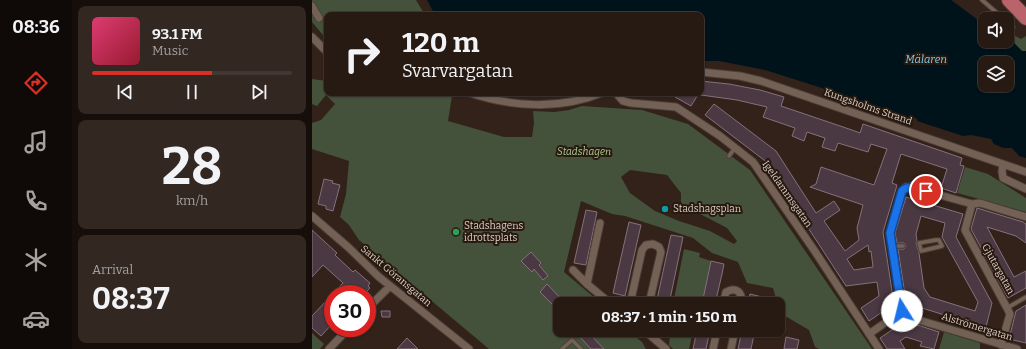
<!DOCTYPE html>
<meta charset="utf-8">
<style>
:root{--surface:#261a13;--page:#322721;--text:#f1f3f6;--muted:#a4a1a0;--line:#423833;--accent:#d93025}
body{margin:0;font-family:Bitter,serif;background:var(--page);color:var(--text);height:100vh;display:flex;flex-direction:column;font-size:15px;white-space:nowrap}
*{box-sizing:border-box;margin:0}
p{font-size:13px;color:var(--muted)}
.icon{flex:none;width:22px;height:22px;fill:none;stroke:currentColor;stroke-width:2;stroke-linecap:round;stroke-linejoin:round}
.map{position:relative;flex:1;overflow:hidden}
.panel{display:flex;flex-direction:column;gap:6px;padding:6px;background:#150e0a;width:240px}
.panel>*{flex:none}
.top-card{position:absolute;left:12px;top:12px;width:380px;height:84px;border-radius:8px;box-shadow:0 1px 3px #0004,0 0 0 1px var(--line);background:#261a13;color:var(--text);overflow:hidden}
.controls{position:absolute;left:666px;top:12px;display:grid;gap:8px}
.controls a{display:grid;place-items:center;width:36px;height:36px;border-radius:8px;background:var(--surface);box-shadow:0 1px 3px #0004,0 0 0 1px var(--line);font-size:20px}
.speed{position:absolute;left:12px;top:285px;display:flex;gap:8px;font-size:20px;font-weight:700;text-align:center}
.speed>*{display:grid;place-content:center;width:52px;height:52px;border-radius:50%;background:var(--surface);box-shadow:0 1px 3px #0004,0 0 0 1px var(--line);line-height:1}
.speed .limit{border:6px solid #d22;background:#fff;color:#111}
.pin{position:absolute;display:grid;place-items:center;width:34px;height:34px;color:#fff;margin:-17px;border:2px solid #fff;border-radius:50%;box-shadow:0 1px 4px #0007}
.me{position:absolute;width:44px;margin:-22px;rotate:351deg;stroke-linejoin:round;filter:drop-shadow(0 0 3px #0008)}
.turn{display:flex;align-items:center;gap:14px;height:84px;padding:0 12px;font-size:18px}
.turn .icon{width:52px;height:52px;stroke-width:2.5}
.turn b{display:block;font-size:28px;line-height:34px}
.big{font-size:30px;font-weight:700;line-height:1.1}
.panel .tile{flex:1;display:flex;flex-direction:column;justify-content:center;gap:6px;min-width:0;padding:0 14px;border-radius:8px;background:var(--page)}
.panel .dial{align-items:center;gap:0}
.dial b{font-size:52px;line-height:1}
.song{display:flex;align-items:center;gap:12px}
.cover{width:48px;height:48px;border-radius:6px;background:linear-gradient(135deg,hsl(340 70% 55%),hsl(350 70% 35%))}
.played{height:4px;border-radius:2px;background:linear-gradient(90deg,var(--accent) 60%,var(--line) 60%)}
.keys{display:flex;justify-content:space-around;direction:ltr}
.trip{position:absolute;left:241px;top:297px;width:232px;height:40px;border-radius:8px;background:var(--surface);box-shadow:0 1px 3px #0004,0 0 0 1px var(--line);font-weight:700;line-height:40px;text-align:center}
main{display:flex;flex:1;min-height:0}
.dock{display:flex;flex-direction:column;width:72px;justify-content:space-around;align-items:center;background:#0f0a08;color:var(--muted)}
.dock .icon{width:28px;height:28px}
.dock .current{color:var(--accent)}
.dock b{font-size:18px;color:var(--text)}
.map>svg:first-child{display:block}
.green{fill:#44513b;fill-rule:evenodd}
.water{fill:#01131a;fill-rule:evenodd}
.building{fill:#4a3842;stroke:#85717c;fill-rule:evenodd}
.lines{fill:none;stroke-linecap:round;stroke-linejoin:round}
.lane-casing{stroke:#4c3f37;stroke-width:5.5}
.street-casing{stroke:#4c3f37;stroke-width:9}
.highway-casing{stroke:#4c3f37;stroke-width:16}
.lane{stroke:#746156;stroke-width:3.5}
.street{stroke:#746156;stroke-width:7}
.highway{stroke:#bb636b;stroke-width:14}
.route-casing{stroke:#114b97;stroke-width:10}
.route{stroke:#1a73e8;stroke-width:7}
.culture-dot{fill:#0f9aa8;stroke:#28190f;stroke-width:1.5}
.leisure-dot{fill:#2e9e5b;stroke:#28190f;stroke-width:1.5}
.labels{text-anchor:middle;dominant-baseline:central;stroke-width:4;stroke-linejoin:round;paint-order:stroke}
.street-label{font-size:10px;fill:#dacfc8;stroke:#28190f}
.park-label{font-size:10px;font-style:italic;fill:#accc95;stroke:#28190f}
.poi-label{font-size:10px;fill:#dacfc8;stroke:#28190f;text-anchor:start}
.water-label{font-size:11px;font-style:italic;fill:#82cae6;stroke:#28190f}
</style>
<main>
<nav class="dock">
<b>08:36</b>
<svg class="icon current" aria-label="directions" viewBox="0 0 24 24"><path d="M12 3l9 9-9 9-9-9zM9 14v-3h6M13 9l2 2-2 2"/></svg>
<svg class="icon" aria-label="music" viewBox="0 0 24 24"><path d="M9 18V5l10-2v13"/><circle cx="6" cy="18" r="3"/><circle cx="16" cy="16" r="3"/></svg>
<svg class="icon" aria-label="phone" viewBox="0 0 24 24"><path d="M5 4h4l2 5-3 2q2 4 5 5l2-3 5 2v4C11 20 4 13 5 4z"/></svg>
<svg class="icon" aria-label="climate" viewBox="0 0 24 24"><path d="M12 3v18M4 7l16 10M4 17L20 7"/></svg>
<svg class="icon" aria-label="car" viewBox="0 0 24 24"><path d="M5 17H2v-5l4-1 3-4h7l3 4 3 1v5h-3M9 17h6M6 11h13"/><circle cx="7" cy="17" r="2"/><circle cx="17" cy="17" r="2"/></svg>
</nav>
<section class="panel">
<div class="tile">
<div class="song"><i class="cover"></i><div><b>93.1 FM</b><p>Music</p></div></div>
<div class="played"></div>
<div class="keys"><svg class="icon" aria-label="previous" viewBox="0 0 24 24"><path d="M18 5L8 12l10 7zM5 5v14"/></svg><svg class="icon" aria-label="pause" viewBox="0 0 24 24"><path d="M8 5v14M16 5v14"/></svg><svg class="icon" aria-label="next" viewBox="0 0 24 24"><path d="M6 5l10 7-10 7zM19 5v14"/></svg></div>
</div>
<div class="tile dial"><b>28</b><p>km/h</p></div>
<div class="tile"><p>Arrival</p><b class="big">08:37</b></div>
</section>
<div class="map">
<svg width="714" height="349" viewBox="0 0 714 349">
<rect width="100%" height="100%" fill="#322219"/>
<path class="green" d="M0,0H104L113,15H15V40L0,22Z
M703,36L709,39L714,36V51H710L703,44Z
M0,79L15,81V93H133L140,96L136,121L192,137H220L222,123L221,111L242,112L257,110L270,106L330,110L376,124L438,170L560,349H507L503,347L497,330L468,313L461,288L435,283L426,262L400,253L381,238L313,216L300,214L269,201L252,272L290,304H248V330H321L327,335L325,338L330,342L334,349H177L47,240L37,225L28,217L34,194L37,161L0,149V123L9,120L23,104L14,95L5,106L0,104ZM318,170L355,175L369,193V204L415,228L425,241L422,244L398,231L367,221L343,211L318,193L309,177Z
M653,167L676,174L714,198V212L645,193Z
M372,249L388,253L387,257L399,261L390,304H361Z
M355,330H385L384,331H381L377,349H361L357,345L358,335L355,334Z
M632,332L668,343V349H627Z
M0,333L12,344L8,349H0Z"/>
<path class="water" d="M115,0H639L673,25V41H700L710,51H714V158L707,156L700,148H691L682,144L679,139L659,135L651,136L605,121V119L601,117L598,118L526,96L510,88L453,70L407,61H389V15H123ZM673,63H695V85H673Z"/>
<path class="building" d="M389,81L417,84L448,90L472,97L469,106L540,130L548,133L551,124L650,158L648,165L652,166L644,193L629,188L635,169L589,154L580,183L585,185L571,232L582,304L557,321L549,308L567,296L565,282L534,286L452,160L393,115L402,104L464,151L504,213L522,201L528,210L512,221L533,251L547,240L545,228L551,205L498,187L504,184L509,167L562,185L575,149L559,144L556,152L526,143L523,151L510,147L513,138L495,132L492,141L480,136L483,128L451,117L455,107L425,100L389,95ZM556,245L557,252L559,251L561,267L542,270L535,259Z
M364,93H387L379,106L363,97Z
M12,179L21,181L20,183L28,185L21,211L14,209V206L6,204Z
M594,197L651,214L644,237L680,303L673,331L641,322L642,318L610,308L608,313L603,312L593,295L586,249H592L594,246L592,243H585L583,233ZM609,216L633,223L630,237L666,302L663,311L618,297L612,288L607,253L604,243L605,241L604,234Z
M665,208L711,222L714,224V243L704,236L675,227L702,277L714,271V288L696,298L659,229Z
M274,210L285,212L274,265L262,263Z
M317,222L329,225L313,296L301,293Z
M0,230L25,253L23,255L41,272L43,270L58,283L56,286L58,288L52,294H21V323L9,336L0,328V316L31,283L11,265L0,277Z
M359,235L371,237L357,304H344Z
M219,252L229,263L227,265L236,276L231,280L222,269L220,272L209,261Z
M399,261L412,264L410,274L403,304H390Z
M235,284L254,304H248V312L228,292Z
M438,294L450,297L449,304H436Z
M714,305V343L697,339L704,311Z
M69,311H78V317H70Z
M593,321L627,332L622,349L608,346L610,342L594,337L588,341L593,349H575L568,338Z
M274,330L292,349H279L268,337Z
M385,330H398L394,349H381Z
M430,330H443L439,349H426Z
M474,337L487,340L485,349H472Z
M95,338L106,349H85Z"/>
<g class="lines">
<defs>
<path id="lane" d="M670,0L692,19
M695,22L701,27
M417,156L423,148
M624,240H627L630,246L609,251L607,243Z
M580,246H591
M695,308L714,297
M250,349L260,340L269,349"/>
<path id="street" d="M0,6L7,18
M0,37L15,52
M389,72L428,76L449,81L714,172
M158,93C200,107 248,110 289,93
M304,93L311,101L319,103L364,107L408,136L441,162L502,250L567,349
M691,165L690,171L691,178L714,189
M660,204L653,230L695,308L698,314L689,345
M0,216L36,247L67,277L157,349
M288,223L275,284L299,304
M261,270L275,284
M318,304L330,250L334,245L341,244L347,247L349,252L337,304
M411,304L414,292C425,286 431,293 429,304
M55,309L78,286
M590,311L578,233L590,191L594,187H599L660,204L668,203L714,217
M590,311L603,319L705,349
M332,330L354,349
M557,334L590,311
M17,349L37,328
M401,349L405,330
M419,349L423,330"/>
<path id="highway" d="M697,0L714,18"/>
</defs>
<use href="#lane" class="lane-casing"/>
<use href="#street" class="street-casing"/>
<use href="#highway" class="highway-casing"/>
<use href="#lane" class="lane"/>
<use href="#street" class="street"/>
<use href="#highway" class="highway"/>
</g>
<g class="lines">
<defs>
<path id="route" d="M590,311L578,233L590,191C597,184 605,189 614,191"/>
</defs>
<use href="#route" class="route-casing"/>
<use href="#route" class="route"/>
</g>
<circle class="culture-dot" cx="353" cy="209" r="4"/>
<circle class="leisure-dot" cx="144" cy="232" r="4"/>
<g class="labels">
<g class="street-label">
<text transform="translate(556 107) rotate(19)">Kungsholms Strand</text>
<text transform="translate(475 194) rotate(55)">Igeldammsgatan</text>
<text transform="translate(686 269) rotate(61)">Gjutargatan</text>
<text transform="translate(84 276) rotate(40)">Sankt Göransgatan</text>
<text transform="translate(665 327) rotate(17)">Alströmergatan</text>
</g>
<g class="park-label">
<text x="272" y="152">Stadshagen</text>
</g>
<g class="poi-label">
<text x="361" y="209">Stadshagsplan</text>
<text x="152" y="226">Stadshagens<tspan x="152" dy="12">idrottsplats</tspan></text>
</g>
<g class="water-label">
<text x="614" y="59">Mälaren</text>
</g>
</g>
</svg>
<div class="controls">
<a><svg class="icon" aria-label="sound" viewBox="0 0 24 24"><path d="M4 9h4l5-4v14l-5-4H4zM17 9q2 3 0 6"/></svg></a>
<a><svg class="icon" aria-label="layers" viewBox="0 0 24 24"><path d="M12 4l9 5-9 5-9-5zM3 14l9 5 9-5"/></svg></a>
</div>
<div class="speed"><div class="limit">30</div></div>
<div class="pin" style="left:614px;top:191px;background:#d93025"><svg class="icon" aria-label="arrive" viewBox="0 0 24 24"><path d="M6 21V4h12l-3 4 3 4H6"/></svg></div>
<svg class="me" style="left:590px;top:311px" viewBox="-20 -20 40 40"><circle r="19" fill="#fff"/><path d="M0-13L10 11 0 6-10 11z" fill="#1a73e8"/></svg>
<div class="trip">08:37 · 1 min · 150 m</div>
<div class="top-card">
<div class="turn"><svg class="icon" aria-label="right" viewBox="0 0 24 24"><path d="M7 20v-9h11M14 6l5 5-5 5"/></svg><div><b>120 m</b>Svarvargatan</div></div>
</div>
</div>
</main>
